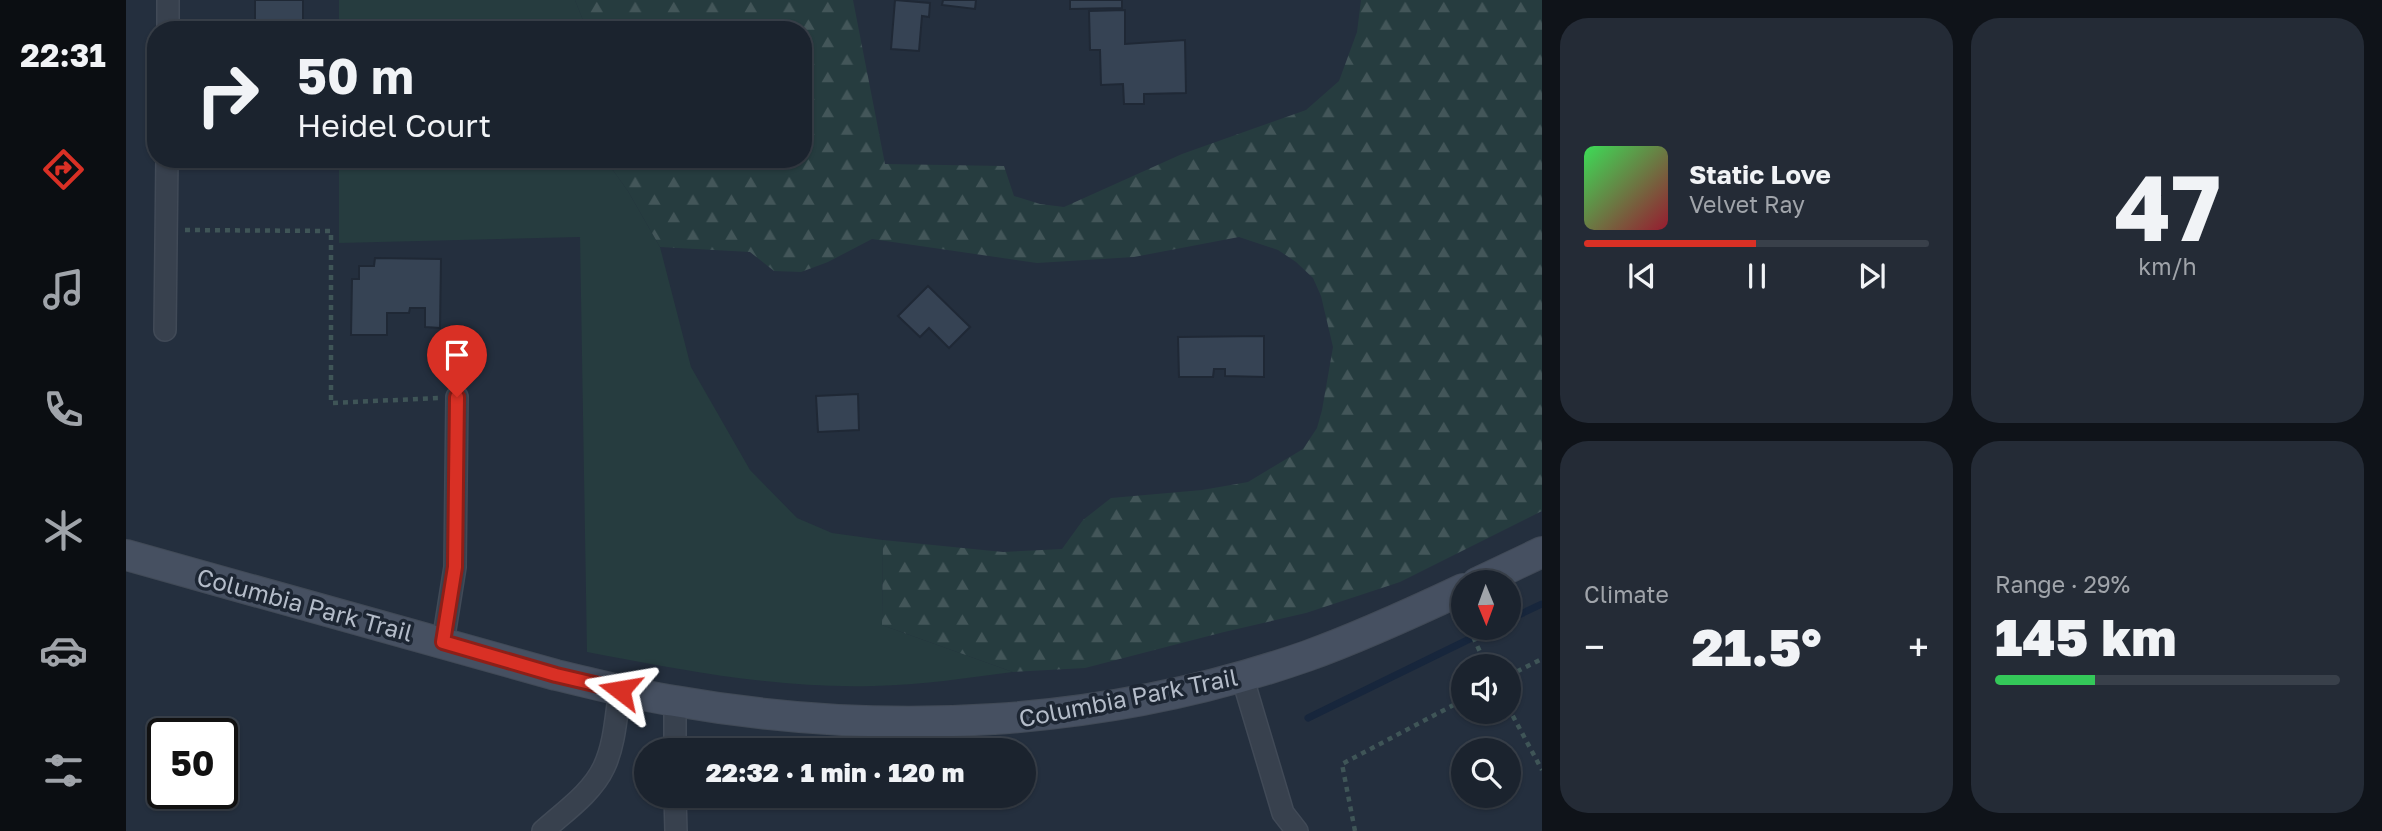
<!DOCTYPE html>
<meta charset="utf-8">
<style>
:root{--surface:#1b232e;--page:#242b36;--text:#f1f3f6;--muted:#a0a4aa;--line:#39404a;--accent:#d93025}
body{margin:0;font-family:"Golos Text",sans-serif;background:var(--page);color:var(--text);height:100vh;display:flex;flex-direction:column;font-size:26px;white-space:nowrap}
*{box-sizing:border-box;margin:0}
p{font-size:23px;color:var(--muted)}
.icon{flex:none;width:38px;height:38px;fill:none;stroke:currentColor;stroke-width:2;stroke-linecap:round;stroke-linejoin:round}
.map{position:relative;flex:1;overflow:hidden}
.drawer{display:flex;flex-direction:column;gap:18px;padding:18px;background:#0f1319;width:840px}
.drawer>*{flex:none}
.top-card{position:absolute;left:21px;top:21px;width:665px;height:147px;border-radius:28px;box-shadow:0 2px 5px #0004,0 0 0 2px var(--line);background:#1b232e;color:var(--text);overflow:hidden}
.needle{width:46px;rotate:179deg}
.tools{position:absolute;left:1325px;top:570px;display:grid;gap:14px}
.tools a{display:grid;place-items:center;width:70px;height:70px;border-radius:50%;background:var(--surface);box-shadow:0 2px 5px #0004,0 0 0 2px var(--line);font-size:35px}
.speed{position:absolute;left:21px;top:718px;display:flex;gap:14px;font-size:35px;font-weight:700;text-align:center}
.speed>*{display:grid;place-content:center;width:91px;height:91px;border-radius:50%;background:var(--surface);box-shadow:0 2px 5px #0004,0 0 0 2px var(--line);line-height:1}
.speed .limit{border:4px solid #111;border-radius:10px;background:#fff;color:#111}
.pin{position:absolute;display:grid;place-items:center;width:60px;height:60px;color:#fff;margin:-72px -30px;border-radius:50% 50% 50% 0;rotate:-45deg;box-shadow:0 0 7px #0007}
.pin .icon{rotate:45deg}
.me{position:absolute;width:77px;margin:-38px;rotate:284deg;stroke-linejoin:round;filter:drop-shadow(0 0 5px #0008)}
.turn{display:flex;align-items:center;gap:24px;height:147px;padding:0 35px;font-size:32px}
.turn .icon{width:91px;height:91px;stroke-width:2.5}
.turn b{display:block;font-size:49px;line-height:60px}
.big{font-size:52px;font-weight:800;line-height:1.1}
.drawer .card{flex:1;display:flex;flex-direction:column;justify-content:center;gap:10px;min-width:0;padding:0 24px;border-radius:28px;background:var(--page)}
.drawer .dial{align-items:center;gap:0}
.dial b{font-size:91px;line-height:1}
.song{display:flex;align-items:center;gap:21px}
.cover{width:84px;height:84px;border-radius:10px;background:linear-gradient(135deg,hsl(130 70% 55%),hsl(350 70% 35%))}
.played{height:7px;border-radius:4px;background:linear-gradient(90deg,var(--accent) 50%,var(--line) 50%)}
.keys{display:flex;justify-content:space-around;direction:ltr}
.heat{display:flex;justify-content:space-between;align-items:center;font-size:38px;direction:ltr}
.charge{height:10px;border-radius:5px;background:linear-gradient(90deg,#34c759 29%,var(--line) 0)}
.drawer .tiles{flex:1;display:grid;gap:18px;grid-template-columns:repeat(2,1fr)}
.trip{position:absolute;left:508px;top:738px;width:402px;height:70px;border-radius:35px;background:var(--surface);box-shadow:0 2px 5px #0004,0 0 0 2px var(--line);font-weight:800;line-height:70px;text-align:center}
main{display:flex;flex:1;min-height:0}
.menu{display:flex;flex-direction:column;width:126px;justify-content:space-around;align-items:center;background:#0b0e12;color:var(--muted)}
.menu .icon{width:49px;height:49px}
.menu .selected{color:var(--accent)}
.menu b{font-size:32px;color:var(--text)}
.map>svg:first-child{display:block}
.green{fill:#263c3f}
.forest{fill:url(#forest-firs)}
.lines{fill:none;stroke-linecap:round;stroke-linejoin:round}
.stream{stroke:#17263c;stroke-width:7}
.building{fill:#364354;stroke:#1f2835;stroke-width:2}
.minor-casing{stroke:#414a57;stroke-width:24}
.secondary-casing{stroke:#414a57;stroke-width:32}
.path{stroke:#3f5557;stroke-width:4.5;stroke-dasharray:5 5;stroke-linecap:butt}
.minor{stroke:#38414e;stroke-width:21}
.secondary{stroke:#465061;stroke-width:30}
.route-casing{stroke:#8d1f18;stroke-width:18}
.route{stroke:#d93025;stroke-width:12}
.labels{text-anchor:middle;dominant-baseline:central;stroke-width:7;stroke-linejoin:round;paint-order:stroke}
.street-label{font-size:24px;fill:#b4bcc9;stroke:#1d2633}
</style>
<main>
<nav class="menu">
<b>22:31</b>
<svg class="icon selected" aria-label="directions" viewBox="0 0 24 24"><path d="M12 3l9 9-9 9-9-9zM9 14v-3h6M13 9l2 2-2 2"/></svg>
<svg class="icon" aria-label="music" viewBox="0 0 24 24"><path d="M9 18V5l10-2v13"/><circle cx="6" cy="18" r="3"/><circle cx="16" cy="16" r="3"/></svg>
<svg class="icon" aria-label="phone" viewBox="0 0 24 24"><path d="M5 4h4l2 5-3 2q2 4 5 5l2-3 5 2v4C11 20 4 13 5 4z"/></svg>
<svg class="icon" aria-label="climate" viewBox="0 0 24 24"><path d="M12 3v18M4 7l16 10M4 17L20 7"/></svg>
<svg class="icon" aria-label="car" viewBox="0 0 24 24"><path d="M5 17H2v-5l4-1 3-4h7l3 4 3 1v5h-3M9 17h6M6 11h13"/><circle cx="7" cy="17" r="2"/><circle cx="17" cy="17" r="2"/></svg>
<svg class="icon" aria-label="filters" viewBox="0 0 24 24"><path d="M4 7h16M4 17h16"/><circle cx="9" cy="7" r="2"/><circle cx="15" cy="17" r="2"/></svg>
</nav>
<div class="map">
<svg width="1416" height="831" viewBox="0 0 1416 831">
<defs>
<pattern id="forest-firs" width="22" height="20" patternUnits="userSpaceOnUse" patternTransform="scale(1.75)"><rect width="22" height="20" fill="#263c3f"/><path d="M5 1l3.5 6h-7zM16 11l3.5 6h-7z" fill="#435659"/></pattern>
</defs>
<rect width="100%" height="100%" fill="#242f3e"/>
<path class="green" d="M213,0H449L461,30H213Z
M213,159H479L502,191L534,247L565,367L624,470L671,518L706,533L757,540L756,625L887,672C841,678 795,685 748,686C652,689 556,670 461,652L454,237L213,243Z"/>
<path class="forest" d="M449,0H727L759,164L878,166L888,196L914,204L938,207L1056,154L1180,110L1213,81L1231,32L1235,0H1416V511L1274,582L1180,613L1098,632L959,668L887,672L756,625L757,540L877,552L936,549L957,520L985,498L1076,490L1122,482L1177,449L1191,428L1196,410L1207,347L1195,296L1187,278L1170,262L1152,250L1113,237L1008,257L911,263L746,239L702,262L675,272L648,271L624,252L534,247L502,191L479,159H677V30H461Z"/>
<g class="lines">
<path class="stream" d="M1382,620L1416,604
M1182,718L1366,628"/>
</g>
<path class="building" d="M129,0H177V30H129Z
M769,0L804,3L803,17L796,16L793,51L765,49Z
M817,0H850L849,9L816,5Z
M944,0H996V8L944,9Z
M999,10V44L1059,40L1060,93L1018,94V104H998L997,84L975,85L974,50H964L963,11Z
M249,258L315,259L314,328L299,327V308H284L283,313H261V335H225L226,279H233V266H248Z
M802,286L844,327L823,348L803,328L794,337L772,316Z
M1138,336V377L1099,376V369H1088L1087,377H1053L1052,337Z
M732,394L733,430L692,432L690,396Z"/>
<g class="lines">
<defs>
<path id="minor" d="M42,30V0
M39,330L41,159
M317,642L329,567L331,397
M1116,676L1157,813L1171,831
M549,702V751
M549,796L550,831
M417,831C438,812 466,793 478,767C489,744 490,715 494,690"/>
<path id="secondary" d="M0,555L430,675C469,684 509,695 549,701C760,738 978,727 1181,656C1234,637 1286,613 1337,589
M1351,583L1416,552"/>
</defs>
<use href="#minor" class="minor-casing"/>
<use href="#secondary" class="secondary-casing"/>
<path class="path" d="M59,230L205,231V403L313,398
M1343,628L1361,667
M1382,676L1416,659
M1382,707L1416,770
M1229,831L1216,764L1337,700"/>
<use href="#minor" class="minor"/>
<use href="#secondary" class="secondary"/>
</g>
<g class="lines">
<defs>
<path id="route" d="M331,397L329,567L317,642L430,675L494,690"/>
</defs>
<use href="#route" class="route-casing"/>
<use href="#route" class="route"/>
</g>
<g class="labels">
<g class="street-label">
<text transform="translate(179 604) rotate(15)">Columbia Park Trail</text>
<text transform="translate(1002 697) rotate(-11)">Columbia Park Trail</text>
</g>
</g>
</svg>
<div class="tools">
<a><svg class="needle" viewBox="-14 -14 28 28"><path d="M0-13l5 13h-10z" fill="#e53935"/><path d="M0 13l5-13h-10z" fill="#a0a4aa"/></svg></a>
<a><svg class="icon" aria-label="sound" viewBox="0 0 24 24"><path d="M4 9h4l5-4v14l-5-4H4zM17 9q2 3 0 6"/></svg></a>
<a><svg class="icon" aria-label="search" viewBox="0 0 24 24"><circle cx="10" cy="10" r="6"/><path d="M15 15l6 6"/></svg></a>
</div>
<div class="speed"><div class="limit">50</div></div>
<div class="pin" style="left:331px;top:397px;background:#d93025"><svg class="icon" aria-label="arrive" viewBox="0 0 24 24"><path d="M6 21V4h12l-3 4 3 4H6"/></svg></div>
<svg class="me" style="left:494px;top:690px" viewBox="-20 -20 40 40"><path d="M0-17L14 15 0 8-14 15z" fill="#d93025" stroke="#fff" stroke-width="4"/></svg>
<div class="trip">22:32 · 1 min · 120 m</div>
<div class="top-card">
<div class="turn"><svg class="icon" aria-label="right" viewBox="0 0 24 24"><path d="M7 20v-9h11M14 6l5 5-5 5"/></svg><div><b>50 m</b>Heidel Court</div></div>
</div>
</div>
<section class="drawer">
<div class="tiles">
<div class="card">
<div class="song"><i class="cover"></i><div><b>Static Love</b><p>Velvet Ray</p></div></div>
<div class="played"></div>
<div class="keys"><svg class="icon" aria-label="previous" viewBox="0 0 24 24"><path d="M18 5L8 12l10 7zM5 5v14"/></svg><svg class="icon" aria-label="pause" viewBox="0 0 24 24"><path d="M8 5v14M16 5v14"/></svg><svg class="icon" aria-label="next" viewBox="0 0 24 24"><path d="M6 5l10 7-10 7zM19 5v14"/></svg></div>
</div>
<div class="card dial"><b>47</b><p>km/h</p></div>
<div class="card"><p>Climate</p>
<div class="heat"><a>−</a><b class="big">21.5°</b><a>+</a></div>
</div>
<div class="card"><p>Range · 29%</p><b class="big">145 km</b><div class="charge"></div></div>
</div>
</section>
</main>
